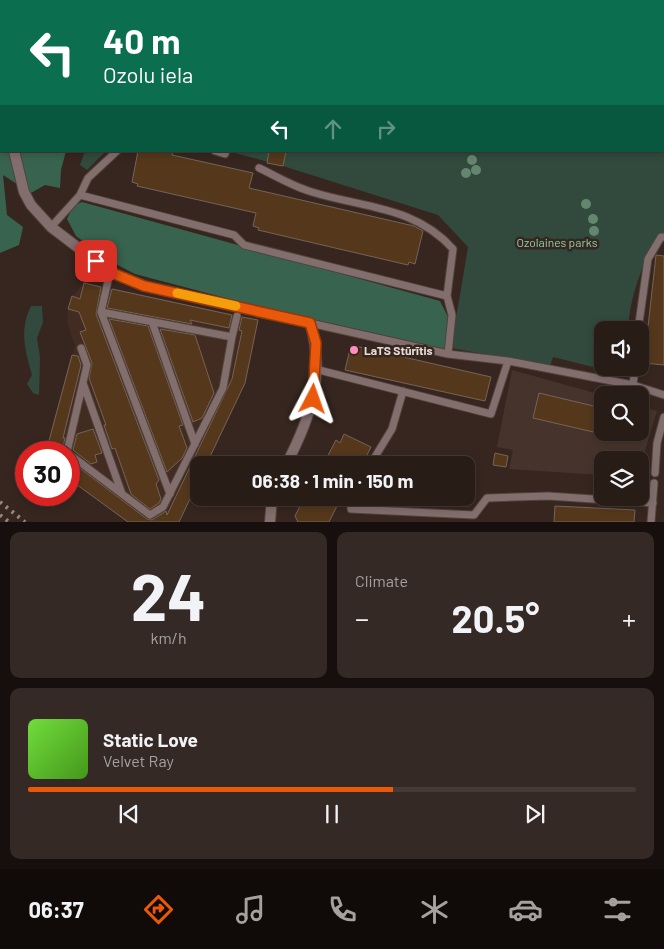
<!DOCTYPE html>
<meta charset="utf-8">
<style>
:root{--surface:#281c17;--page:#342924;--text:#f1f3f6;--muted:#a5a1a1;--line:#443a36;--accent:#ea580c}
body{margin:0;font-family:Barlow,sans-serif;background:var(--page);color:var(--text);height:100vh;display:flex;flex-direction:column;font-size:19px;white-space:nowrap}
*{box-sizing:border-box;margin:0}
p{font-size:16px;color:var(--muted)}
.icon{flex:none;width:28px;height:28px;fill:none;stroke:currentColor;stroke-width:2;stroke-linecap:round;stroke-linejoin:round}
.map{position:relative;height:522px;overflow:hidden}
.panel{display:flex;flex-direction:column;gap:10px;padding:10px;background:#160f0d;flex:1}
.panel>*{flex:none}
.hud{position:absolute;left:0px;top:0px;width:665px;height:152px;box-shadow:0 2px 8px #0003,0 0 0 1px var(--line);background:#0b6e4f;color:#fff;overflow:hidden}
.buttons{position:absolute;left:594px;top:321px;display:grid;gap:10px}
.buttons a{display:grid;place-items:center;width:55px;height:55px;border-radius:10px;background:var(--surface);box-shadow:0 2px 8px #0003,0 0 0 1px var(--line);font-size:25px}
.speed{position:absolute;left:15px;top:441px;display:flex;gap:10px;font-size:25px;font-weight:700;text-align:center}
.speed>*{display:grid;place-content:center;width:65px;height:65px;border-radius:50%;background:var(--surface);box-shadow:0 2px 8px #0003,0 0 0 1px var(--line);line-height:1}
.speed .limit{border:8px solid #d22;background:#fff;color:#111}
.pin{position:absolute;display:grid;place-items:center;width:42px;height:42px;color:#fff;margin:-21px;border-radius:10px;box-shadow:0 2px 8px #0006}
.me{position:absolute;width:55px;margin:-28px;rotate:4deg;stroke-linejoin:round;filter:drop-shadow(0 0 4px #0008)}
.turn{display:flex;align-items:center;gap:18px;height:105px;padding:0 20px;font-size:22px}
.turn .icon{width:65px;height:65px;stroke-width:2.5}
.turn b{display:block;font-size:35px;line-height:42px}
.lanes{display:flex;align-items:center;height:48px;padding:0 20px;background:#0003;justify-content:center;gap:25px;direction:ltr}
.lanes .off{opacity:.35}
.big{font-size:38px;font-weight:700;line-height:1.1}
.panel .card{flex:1;display:flex;flex-direction:column;justify-content:center;gap:8px;min-width:0;padding:0 18px;border-radius:10px;background:var(--page)}
.panel .dial{align-items:center;gap:0}
.dial b{font-size:65px;line-height:1}
.song{display:flex;align-items:center;gap:15px}
.cover{width:60px;height:60px;border-radius:8px;background:linear-gradient(135deg,hsl(100 70% 55%),hsl(100 70% 35%))}
.played{height:5px;border-radius:2px;background:linear-gradient(90deg,var(--accent) 60%,var(--line) 60%)}
.keys{display:flex;justify-content:space-around;direction:ltr}
.heat{display:flex;justify-content:space-between;align-items:center;font-size:28px;direction:ltr}
.panel .tiles{flex:1;display:grid;gap:10px;grid-template-columns:1fr 1fr}
.card:last-child{grid-column:span 2}
.trip{position:absolute;left:190px;top:456px;width:285px;height:50px;border-radius:10px;background:var(--surface);box-shadow:0 2px 8px #0003,0 0 0 1px var(--line);font-weight:700;line-height:50px;text-align:center}
.tab-bar{display:flex;height:80px;justify-content:space-around;align-items:center;background:#100b09;color:var(--muted)}
.tab-bar .icon{width:35px;height:35px}
.tab-bar .active{color:var(--accent)}
.tab-bar b{font-size:22px;color:var(--text)}
.map>svg:first-child{display:block}
.commercial{fill:#46342c}
.built{fill:#422b21}
.green{fill:#314a3d}
.forest{fill:#38634f}
.building{fill:#55381c;stroke:#746457}
.lines{fill:none;stroke-linecap:round;stroke-linejoin:round}
.service-casing{stroke:#52433c;stroke-width:9}
.minor-casing{stroke:#52433c;stroke-width:12}
.primary-casing{stroke:#52433c;stroke-width:15}
.service{stroke:#836e6e;stroke-width:7}
.minor{stroke:#836e6e;stroke-width:10}
.primary{stroke:#ddb2b2;stroke-width:12}
.rail{stroke:#958782;stroke-width:4;stroke-dasharray:2.5 5;stroke-linecap:butt}
.tree{fill:#64856e}
.route-casing{stroke:#983908;stroke-width:12}
.route{stroke:#ea580c;stroke-width:9}
.slow{stroke:#f59e0b;stroke-width:9}
.poi-dot{fill:#fe8ebc;stroke:#36261f;stroke-width:2}
.labels{text-anchor:middle;dominant-baseline:central;stroke-width:5;stroke-linejoin:round;paint-order:stroke}
.park-label{font-size:12px;fill:#89d2af;stroke:#36261f}
.poi-label{font-size:12px;font-weight:bold;fill:#e7dcd7;stroke:#36261f;text-anchor:start}
</style>
<div class="map">
<svg width="664" height="522" viewBox="0 0 664 522">
<rect width="100%" height="100%" fill="#36261f"/>
<path class="commercial" d="M512,370L602,395V432H640V406L657,411L640,467V460H602V475L509,469L513,450L497,447Z"/>
<path class="built" d="M84,282L258,320L245,384L206,465H199L179,521H127L69,479V452H46L75,346L67,323L68,309L72,297Z"/>
<path class="green" d="M135,0H458L462,1H134Z
M664,30V234L660,233C642,264 630,295 628,330H602V368H626L625,375L553,357L550,366L451,348L468,247L438,215L283,166L228,151H664Z
M85,151H106L87,170L80,165Z
M31,306H42L43,322L37,338L40,358L39,395L33,393L27,384L32,375C25,350 19,331 31,306Z"/>
<path class="forest" d="M310,0H458L462,1H311Z
M0,39L1,151H66L61,170L60,188L45,185L31,193L3,175L7,215L23,227L19,245L0,253Z
M82,202L440,301L448,317L445,349L267,309L135,274L106,259L76,236L67,219L73,206Z"/>
<path class="building" d="M138,151H173L172,155L253,173L249,188L414,226L423,231L415,264L409,262L408,265L258,230L259,228L253,226L256,213L137,186L138,184L132,182Z
M269,151H286L283,166L267,163Z
M656,255L664,256V365L644,363Z
M84,283L101,287L96,314L159,480L156,484L161,499L159,503L150,509L131,494L115,448L112,449L104,425H106L89,378L92,363L80,332L86,330L79,312L68,309L72,296L80,299Z
M112,289L232,315L229,328L190,320L192,324L107,308Z
M242,317L258,320L245,383L206,465H199V480L179,522H128L69,479V460L147,519L152,520L166,511L167,515L232,379L242,331L239,330Z
M109,319L148,326L183,425L179,426L187,448L182,458L167,472Z
M160,329L195,335L214,393L202,418L193,422Z
M351,345L491,377L485,401L345,370Z
M72,355L78,356L81,365L63,438H65L62,452H46Z
M539,393L602,408V434L533,418Z
M93,429L102,453L95,455L97,462L91,464L73,450L77,434Z
M344,434L371,447L362,465H323L336,440L340,443Z
M495,453L508,456L506,467L493,465Z
M304,498H341L329,522H298L295,516Z
M555,506L635,510L634,522H554Z"/>
<g class="lines">
<defs>
<path id="service" d="M215,151L225,154L226,151
M259,168C276,176 294,187 312,192C363,208 415,206 453,249L447,296L452,315L448,354
M80,195L234,235L244,245L447,296
M51,227L80,195L88,178L117,151
M101,312L170,494
M152,322L195,444
M310,323L448,354L508,361L633,385L664,395
M638,330L648,259L661,237H664
M232,337L237,316
M315,369L491,414L508,361
M83,383L122,494
M633,385L635,368
M67,452L87,365L81,348
M69,454L150,515L163,507L223,388L232,337L101,312L110,272
M370,465L392,429L403,391
M655,473L657,443L664,417
M351,498V509L474,515L487,498L548,496L653,503
M651,522L654,483"/>
<path id="minor" d="M0,115L1,116
M14,151L24,192L31,205L51,227L110,272L144,286L310,323C326,375 310,419 286,465
M270,522L272,498"/>
<path id="primary" d="M609,0L617,1"/>
</defs>
<use href="#service" class="service-casing"/>
<use href="#minor" class="minor-casing"/>
<use href="#primary" class="primary-casing"/>
<use href="#service" class="service"/>
<use href="#minor" class="minor"/>
<use href="#primary" class="primary"/>
<path class="rail" d="M0,502L25,522
M0,515L9,522"/>
</g>
<g class="tree">
<circle cx="472" cy="160" r="5"/>
<circle cx="476" cy="170" r="5"/>
<circle cx="466" cy="173" r="5"/>
<circle cx="586" cy="204" r="5"/>
<circle cx="593" cy="219" r="5"/>
<circle cx="594" cy="231" r="5"/>
</g>
<g class="lines">
<defs>
<path id="route" d="M96,261L110,272L144,286L310,323L316,343L313,399"/>
</defs>
<use href="#route" class="route-casing"/>
<use href="#route" class="route"/>
<path class="slow" d="M177,293L236,306"/>
</g>
<circle class="poi-dot" cx="354" cy="350" r="5"/>
<g class="labels">
<g class="park-label">
<text x="557" y="242">Ozolaines parks</text>
</g>
<g class="poi-label">
<text x="364" y="350">LaTS Stūrītis</text>
</g>
</g>
</svg>
<div class="buttons">
<a><svg class="icon" aria-label="sound" viewBox="0 0 24 24"><path d="M4 9h4l5-4v14l-5-4H4zM17 9q2 3 0 6"/></svg></a>
<a><svg class="icon" aria-label="search" viewBox="0 0 24 24"><circle cx="10" cy="10" r="6"/><path d="M15 15l6 6"/></svg></a>
<a><svg class="icon" aria-label="layers" viewBox="0 0 24 24"><path d="M12 4l9 5-9 5-9-5zM3 14l9 5 9-5"/></svg></a>
</div>
<div class="speed"><div class="limit">30</div></div>
<div class="pin" style="left:96px;top:261px;background:#d93025"><svg class="icon" aria-label="arrive" viewBox="0 0 24 24"><path d="M6 21V4h12l-3 4 3 4H6"/></svg></div>
<svg class="me" style="left:313px;top:399px" viewBox="-20 -20 40 40"><path d="M0-17L14 15 0 8-14 15z" fill="#ea580c" stroke="#fff" stroke-width="4"/></svg>
<div class="trip">06:38 · 1 min · 150 m</div>
<div class="hud">
<div class="turn"><svg class="icon" aria-label="left" viewBox="0 0 24 24"><path d="M17 20v-9H6M10 6l-5 5 5 5"/></svg><div><b>40 m</b>Ozolu iela</div></div>
<div class="lanes"><svg class="icon" aria-label="left" viewBox="0 0 24 24"><path d="M17 20v-9H6M10 6l-5 5 5 5"/></svg><svg class="icon off" aria-label="ahead" viewBox="0 0 24 24"><path d="M12 20V5M6 11l6-6 6 6"/></svg><svg class="icon off" aria-label="right" viewBox="0 0 24 24"><path d="M7 20v-9h11M14 6l5 5-5 5"/></svg></div>
</div>
</div>
<section class="panel">
<div class="tiles">
<div class="card dial"><b>24</b><p>km/h</p></div>
<div class="card"><p>Climate</p>
<div class="heat"><a>−</a><b class="big">20.5°</b><a>+</a></div>
</div>
<div class="card">
<div class="song"><i class="cover"></i><div><b>Static Love</b><p>Velvet Ray</p></div></div>
<div class="played"></div>
<div class="keys"><svg class="icon" aria-label="previous" viewBox="0 0 24 24"><path d="M18 5L8 12l10 7zM5 5v14"/></svg><svg class="icon" aria-label="pause" viewBox="0 0 24 24"><path d="M8 5v14M16 5v14"/></svg><svg class="icon" aria-label="next" viewBox="0 0 24 24"><path d="M6 5l10 7-10 7zM19 5v14"/></svg></div>
</div>
</div>
</section>
<nav class="tab-bar">
<b>06:37</b>
<svg class="icon active" aria-label="directions" viewBox="0 0 24 24"><path d="M12 3l9 9-9 9-9-9zM9 14v-3h6M13 9l2 2-2 2"/></svg>
<svg class="icon" aria-label="music" viewBox="0 0 24 24"><path d="M9 18V5l10-2v13"/><circle cx="6" cy="18" r="3"/><circle cx="16" cy="16" r="3"/></svg>
<svg class="icon" aria-label="phone" viewBox="0 0 24 24"><path d="M5 4h4l2 5-3 2q2 4 5 5l2-3 5 2v4C11 20 4 13 5 4z"/></svg>
<svg class="icon" aria-label="climate" viewBox="0 0 24 24"><path d="M12 3v18M4 7l16 10M4 17L20 7"/></svg>
<svg class="icon" aria-label="car" viewBox="0 0 24 24"><path d="M5 17H2v-5l4-1 3-4h7l3 4 3 1v5h-3M9 17h6M6 11h13"/><circle cx="7" cy="17" r="2"/><circle cx="17" cy="17" r="2"/></svg>
<svg class="icon" aria-label="filters" viewBox="0 0 24 24"><path d="M4 7h16M4 17h16"/><circle cx="9" cy="7" r="2"/><circle cx="15" cy="17" r="2"/></svg>
</nav>
